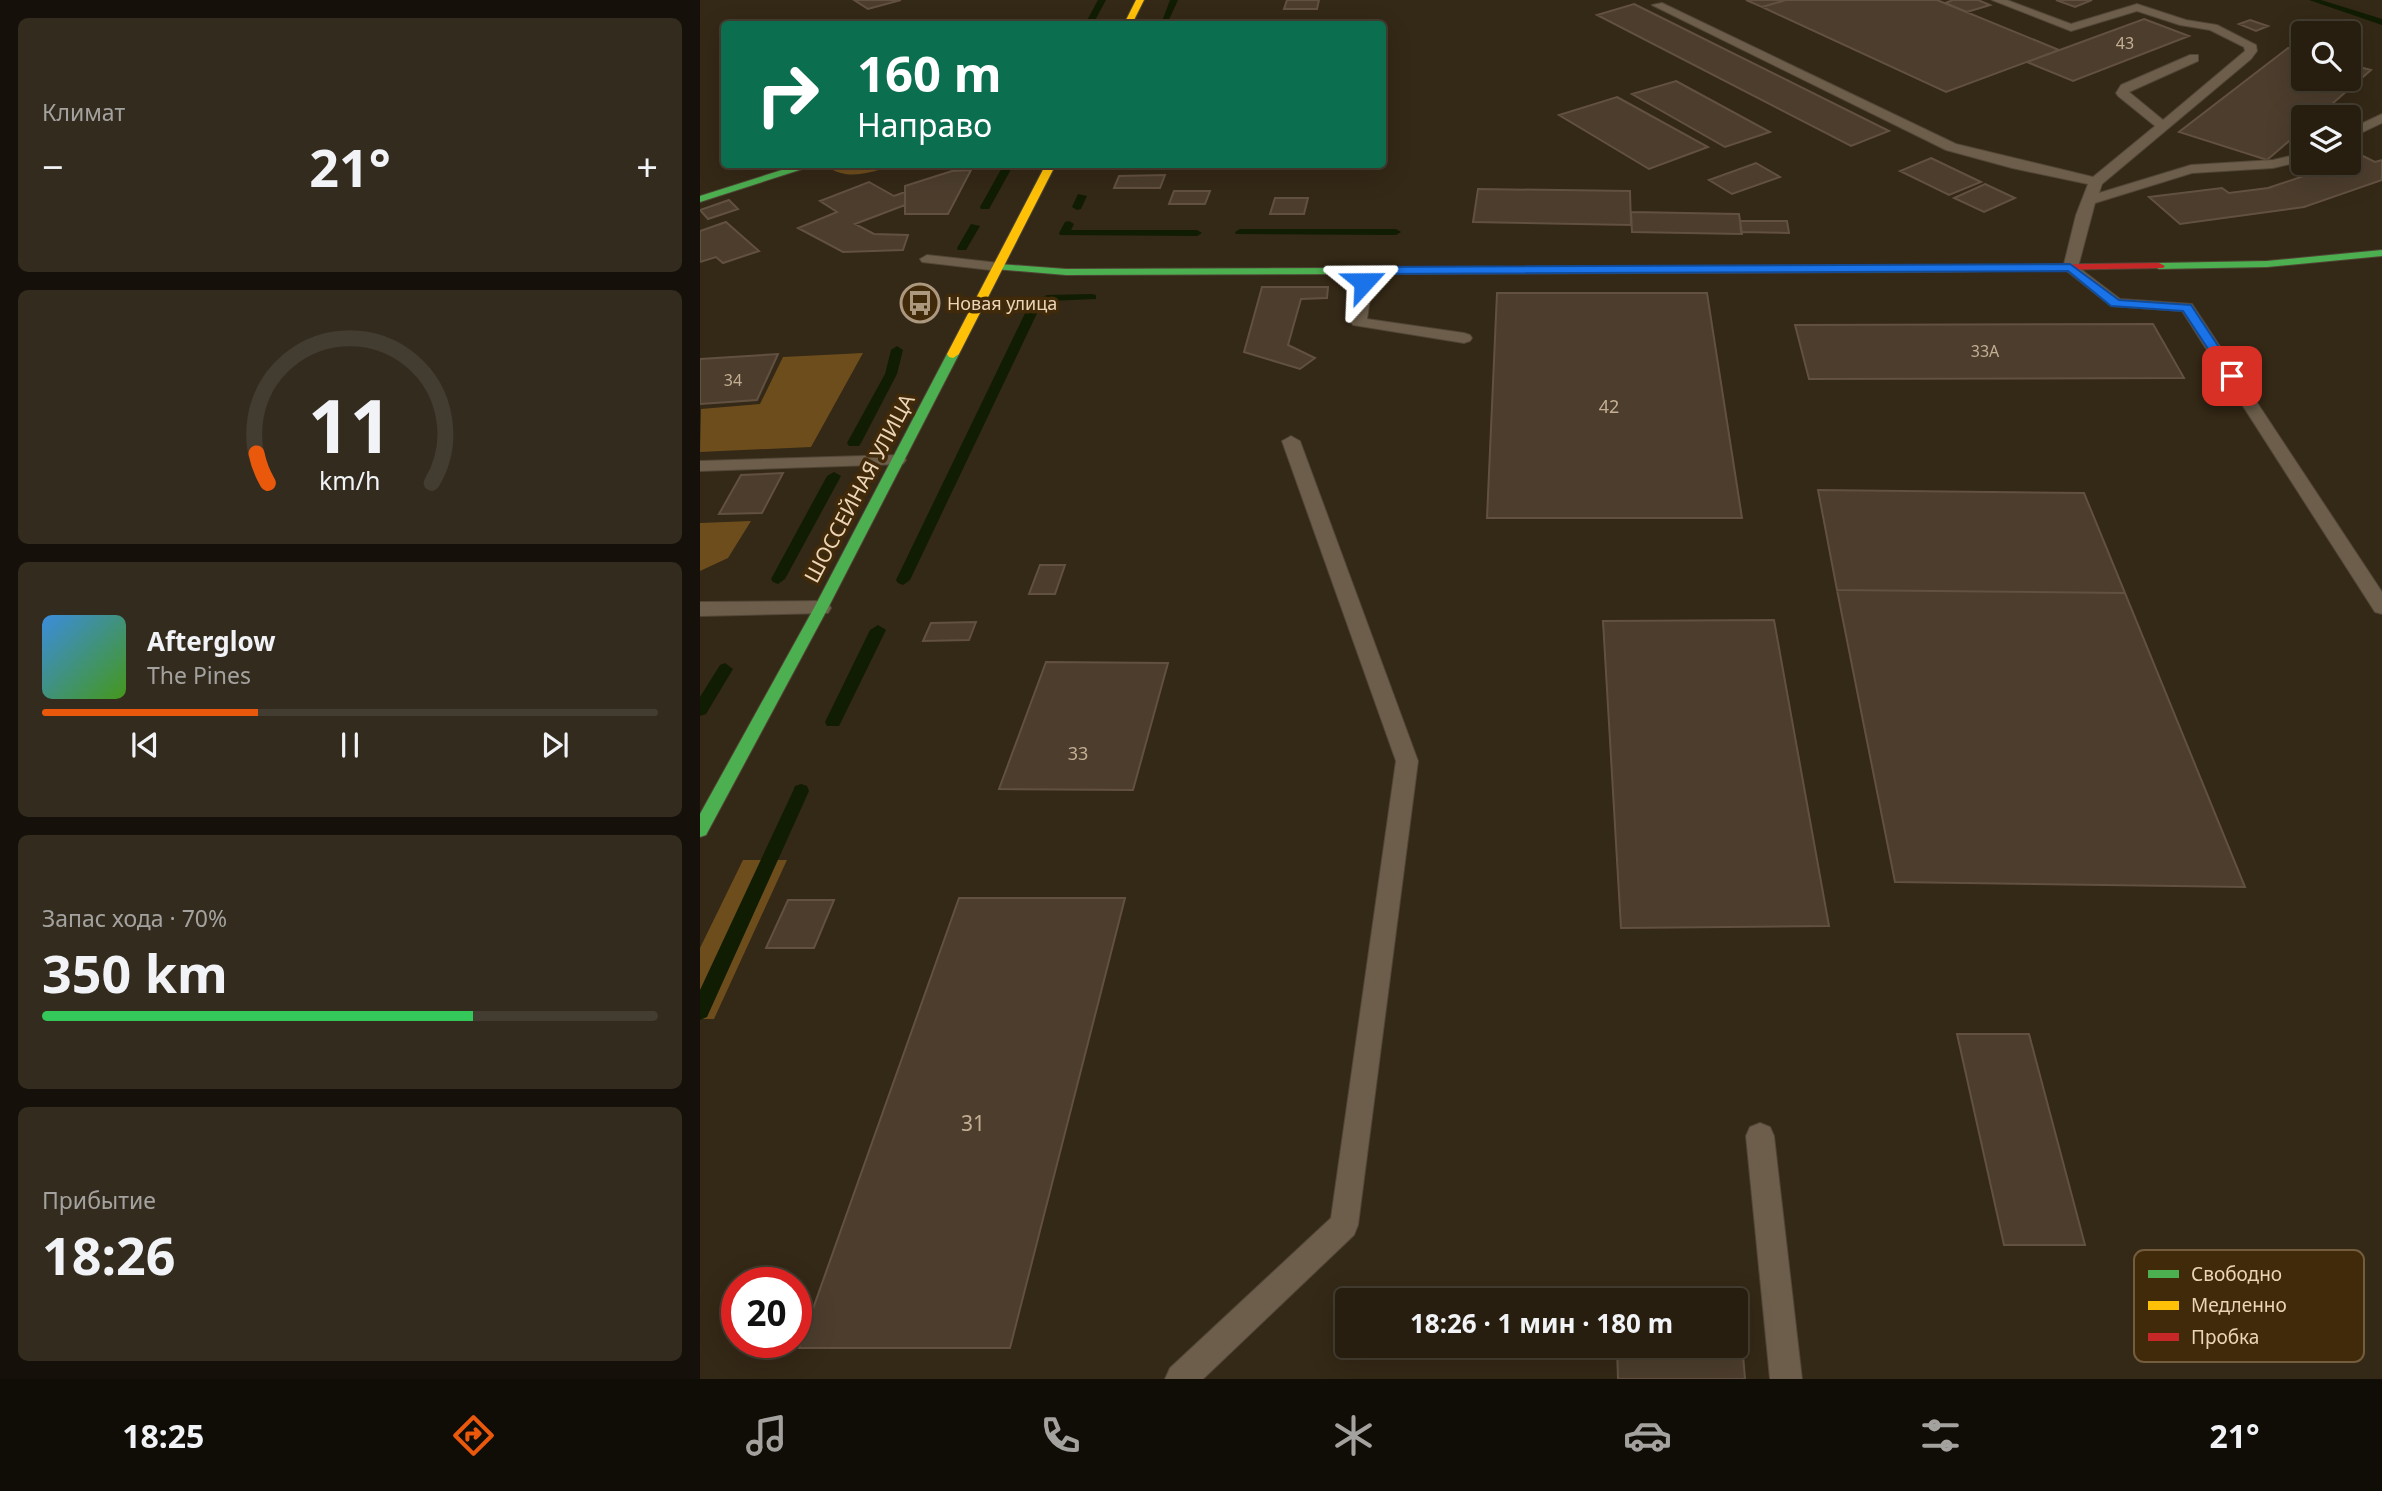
<!DOCTYPE html>
<html lang="ru">
<meta charset="utf-8">
<style>
:root{--surface:#271e10;--page:#332b1e;--text:#f1f3f6;--muted:#a4a29f;--line:#433c30;--accent:#ea580c}
body{margin:0;font-family:"Noto Sans",sans-serif;background:var(--page);color:var(--text);height:100vh;display:flex;flex-direction:column;font-size:26px;white-space:nowrap}
*{box-sizing:border-box;margin:0}
p{font-size:23px;color:var(--muted)}
.icon{flex:none;width:38px;height:38px;fill:none;stroke:currentColor;stroke-width:2;stroke-linecap:round;stroke-linejoin:round}
.map{position:relative;flex:1;overflow:hidden}
.sheet{display:flex;flex-direction:column;gap:18px;padding:18px;background:#151009;width:700px}
.sheet>*{flex:none}
.banner{position:absolute;left:21px;top:21px;width:665px;height:147px;border-radius:7px;box-shadow:0 7px 28px #0002,0 0 0 2px var(--line);background:#0b6e4f;color:#fff;overflow:hidden}
.buttons{position:absolute;left:1591px;top:21px;display:grid;gap:14px}
.buttons a{display:grid;place-items:center;width:70px;height:70px;border-radius:7px;background:var(--surface);box-shadow:0 7px 28px #0002,0 0 0 2px var(--line);font-size:35px}
.speed{position:absolute;left:21px;top:1267px;display:flex;gap:14px;font-size:35px;font-weight:700;text-align:center}
.speed>*{display:grid;place-content:center;width:91px;height:91px;border-radius:50%;background:var(--surface);box-shadow:0 7px 28px #0002,0 0 0 2px var(--line);line-height:1}
.speed .limit{border:10px solid #d22;background:#fff;color:#111}
.pin{position:absolute;display:grid;place-items:center;width:60px;height:60px;color:#fff;margin:-30px;border-radius:14px;box-shadow:0 4px 10px #0006}
.me{position:absolute;width:77px;margin:-38px;rotate:66deg;stroke-linejoin:round;filter:drop-shadow(0 0 5px #0008)}
.turn{display:flex;align-items:center;gap:24px;height:147px;padding:0 21px;font-size:32px}
.turn .icon{width:91px;height:91px;stroke-width:2.5}
.turn b{display:block;font-size:49px;line-height:60px}
.big{font-size:52px;font-weight:700;line-height:1.1}
.sheet .card{flex:1;display:flex;flex-direction:column;justify-content:center;gap:10px;min-width:0;padding:0 24px;border-radius:10px;background:var(--page)}
.sheet .dial{align-items:center;gap:0}
.dial svg{height:182px;overflow:visible;fill:none;stroke:var(--line);stroke-width:7;stroke-linecap:round;text-anchor:middle}
.dial text{fill:var(--text);stroke:none}
.song{display:flex;align-items:center;gap:21px}
.cover{width:84px;height:84px;border-radius:10px;background:linear-gradient(135deg,hsl(210 70% 55%),hsl(100 70% 35%))}
.played{height:7px;border-radius:4px;background:linear-gradient(90deg,var(--accent) 35%,var(--line) 35%)}
.keys{display:flex;justify-content:space-around;direction:ltr}
.heat{display:flex;justify-content:space-between;align-items:center;font-size:38px;direction:ltr}
.charge{height:10px;border-radius:5px;background:linear-gradient(90deg,#34c759 70%,var(--line) 0)}
.trip{position:absolute;left:635px;top:1288px;width:413px;height:70px;border-radius:7px;background:var(--surface);box-shadow:0 7px 28px #0002,0 0 0 2px var(--line);font-weight:700;line-height:70px;text-align:center}
.menu{display:flex;height:112px;justify-content:space-around;align-items:center;background:#100c06;color:var(--muted)}
.menu .icon{width:49px;height:49px}
.menu .on{color:var(--accent)}
.menu b{font-size:32px;color:var(--text)}
main{display:flex;flex:1;min-height:0}
.map>svg:first-child{display:block}
.forest{fill:#6e4d1d}
.lines{fill:none;stroke-linecap:round;stroke-linejoin:round}
.stream{fill:#111d03;fill-rule:evenodd}
.building{fill:#4c3d2d;stroke:#625141;stroke-width:2}
.lane-casing{stroke:#514536;stroke-width:2}
.fast-casing{stroke:#514536;stroke-width:2}
.slow-casing{stroke:#514536;stroke-width:2}
.jam-casing{stroke:#514536;stroke-width:2}
.lane{fill:#6c5e4a;fill-rule:evenodd}
.fast{fill:#4caf50;fill-rule:evenodd}
.slow{fill:#ffc107;fill-rule:evenodd}
.jam{fill:#c62828;fill-rule:evenodd}
.route{fill:#1a73e8;stroke:#114b97;stroke-width:2}
.labels{text-anchor:middle;dominant-baseline:central;stroke-width:7;stroke-linejoin:round;paint-order:stroke}
.far-number-label{font-size:16px;fill:#c4af94}
.far-poi-label{font-size:18px;fill:#ecd5b7;stroke:#412a09;text-anchor:start}
.number-label{font-size:18px;fill:#c4af94}
.street-label{font-size:21px;fill:#ecd5b7;stroke:#412a09}
.near-number-label{font-size:21px;fill:#c4af94}
.key{fill:#412a09;stroke:#745d3d;stroke-width:2}
.key-label{font-size:19px;fill:#ecd5b7}
</style>
<main>
<section class="sheet">
<div class="card"><p>Климат</p>
<div class="heat"><a>−</a><b class="big">21°</b><a>+</a></div>
</div>
<div class="card dial"><svg viewBox="0 0 100 80">
<path d="M14 69A42 42 0 1 1 86 69"/>
<path d="M14 69A42 42 0 0 1 9 56" stroke="#ea580c"/>
<text x="50" y="56" font-size="32" font-weight="700">11</text>
<text x="50" y="72" font-size="11">km/h</text>
</svg></div>
<div class="card">
<div class="song"><i class="cover"></i><div><b>Afterglow</b><p>The Pines</p></div></div>
<div class="played"></div>
<div class="keys"><svg class="icon" aria-label="previous" viewBox="0 0 24 24"><path d="M18 5L8 12l10 7zM5 5v14"/></svg><svg class="icon" aria-label="pause" viewBox="0 0 24 24"><path d="M8 5v14M16 5v14"/></svg><svg class="icon" aria-label="next" viewBox="0 0 24 24"><path d="M6 5l10 7-10 7zM19 5v14"/></svg></div>
</div>
<div class="card"><p>Запас хода · 70%</p><b class="big">350 km</b><div class="charge"></div></div>
<div class="card"><p>Прибытие</p><b class="big">18:26</b></div>
</section>
<div class="map">
<svg width="1682" height="1379" viewBox="0 0 1682 1379">
<rect width="100%" height="100%" fill="#342816"/>
<path class="forest" d="M135,165V164L196,165C173,171 149,182 128,167Z
M163,353L111,447L0,452L1,409L60,404L83,357Z
M51,521L28,558L0,571V523Z
M43,860H87L14,1019H0V948Z"/>
<g class="lines">
<path class="stream" d="M398,0H406L393,24H385Z
M470,0H478L467,24H461Z
M1609,0H1621L1682,19V25Z
M304,164H314L289,209H281L280,207Z
M378,194L387,196L381,209L377,210L372,207Z
M369,221L374,224L371,230H497L502,233L497,236L360,235L359,233L365,222Z
M271,224L280,226L266,250H258L257,248Z
M540,229H696L701,232L696,235L536,234L535,232Z
M392,294L396,295V299L349,301L341,305L210,580L203,585L198,583L196,580L330,303L347,295Z
M197,346L203,350L197,374L161,443L159,446H149L147,443L185,374L191,350Z
M134,472L141,476L85,579L78,584L73,582L71,579L127,476Z
M178,625L186,630L141,722L139,726H127L125,722L170,630Z
M25,663L33,669L6,714L0,716V697L20,665Z
M101,784L107,786L109,791L7,1017L0,1020V990L93,791L95,786Z"/>
</g>
<path class="building" d="M154,0H201L168,9Z
M587,0H619L617,9H584Z
M1046,0H1086L1062,7Z
M1086,0H1237L1359,50L1246,92L1062,7Z
M1253,0H1278L1290,5L1267,12L1245,3Z
M1356,0H1392L1375,7Z
M934,4L1189,131L1151,146L897,15Z
M1444,19L1489,36L1373,81L1327,62Z
M1550,20L1568,26L1556,31L1539,24Z
M1588,48L1603,52V79H1648V64L1671,70L1617,117H1603V129L1567,160L1479,132Z
M976,81L1070,132L1025,147L932,94Z
M917,97L1008,147L949,169L859,115Z
M1663,156L1675,162L1682,160V180L1604,207L1480,224L1449,197L1522,188L1529,193L1568,188Z
M1231,158L1281,182L1249,195L1200,171Z
M1056,163L1080,177L1032,194L1009,180Z
M524,164H564L563,168L523,169Z
M271,170L248,214H205V186L252,171Z
M465,175L460,188H414L419,176Z
M169,182L194,196L205,192V205L155,224L174,234L208,235L203,250L143,252L98,228L137,212L120,201Z
M1285,184L1315,198L1284,212L1254,198Z
M778,189L930,191L931,225L773,222Z
M474,191H510L505,204H469Z
M575,198H608L604,214H570Z
M29,200L38,209L8,219L0,210Z
M931,212L1039,214L1042,234L932,232Z
M1040,221H1087L1089,233L1041,232Z
M26,222L59,251L23,263L16,257L0,262V231Z
M562,287H628L627,298L601,299L588,345L615,358L600,369L544,352Z
M797,293H1007L1042,518H787Z
M1453,324L1484,378L1109,379L1095,325Z
M78,354L57,400L0,404V359Z
M83,473L62,513L19,514L41,475Z
M1118,490L1384,493L1425,593L1137,590Z
M340,565H365L355,594H329Z
M1137,590L1425,593L1545,887L1195,882Z
M1074,620L1129,926L921,928L903,621Z
M276,622L269,640L223,641L231,623Z
M346,662L468,663L433,790L299,789Z
M259,898H425L310,1348H99Z
M88,900H134L114,948H66Z
M1257,1034H1329L1385,1245H1304Z
M1036,1330H1041L1045,1379H918L917,1346H1036Z"/>
<g class="lines">
<defs>
<path id="lane" d="M1292,0H1307L1371,24L1437,4L1486,20L1517,25L1556,45L1557,51L1551,59L1402,184L1399,193L1491,165L1573,160L1603,153V161L1573,168L1492,173L1395,203L1378,267L1420,299L1492,304L1682,592V614L1675,612L1482,311L1411,306L1363,268L1376,215L1388,184L1312,168L1246,150L952,5L962,3L1256,144L1393,177L1455,126L1418,96L1416,93L1421,85L1490,55H1498V61L1429,92L1463,120L1545,51L1544,47L1510,30L1480,25L1437,11L1371,31Z
M1682,114V123L1648,139V130Z
M227,255L299,263L306,267L299,271L222,262L220,259Z
M667,267L674,271L667,319L764,333L770,335L772,338L770,341L764,343L653,325L651,322L660,271Z
M591,436L600,441L718,761L658,1225L654,1235L503,1379H465L470,1368L631,1218L696,761L582,441Z
M197,455L203,456L206,460L203,464L0,471V461Z
M121,601L128,603L131,608L128,613L0,616V602Z
M1060,1123L1070,1127L1074,1136L1102,1379H1070L1046,1136L1050,1127Z"/>
<path id="fast" d="M101,164H118L0,202V196Z
M1682,250V256L1567,267L1459,269L1453,266L1459,263L1567,261Z
M299,264L366,269L1235,266L1241,269L1235,272L366,275L295,269L293,267Z
M253,350L259,354L128,608L6,835L0,837V814L114,608L247,354Z"/>
<path id="slow" d="M436,0H444L432,24H424Z
M346,164H356L259,354L253,358L249,357L247,354Z"/>
<path id="jam" d="M1459,263L1465,266L1463,268L1235,272L1229,269L1235,266Z"/>
</defs>
<use href="#lane" class="lane-casing"/>
<use href="#fast" class="fast-casing"/>
<use href="#slow" class="slow-casing"/>
<use href="#jam" class="jam-casing"/>
<use href="#lane" class="lane"/>
<use href="#fast" class="fast"/>
<use href="#slow" class="slow"/>
<use href="#jam" class="jam"/>
</g>
<path class="route" d="M1370,264L1419,300L1491,305L1538,376L1532,380L1528,379L1483,311L1411,306L1368,271L672,274L668,285L659,282L661,271L667,267Z"/>
<defs>
<symbol id="bus-ring" viewBox="-11 -11 22 22"><circle r="9.5" fill="#412a09" stroke="#ac987f" stroke-width="1.5"/><path d="M-5-6H5V4H4V6H2V4H-2V6H-4V4H-5ZM-3.5-4V0h7V-4ZM-3.5 1.2v1.5H-2V1.2ZM2 1.2v1.5H3.5V1.2Z" fill="#ac987f"/></symbol>
</defs>
<g fill-rule="evenodd">
<use href="#bus-ring" x="198" y="281" width="44" height="44"/>
</g>
<g class="labels">
<g class="far-number-label">
<text x="1425" y="43">43</text>
<text x="1285" y="351">33А</text>
<text x="33" y="380">34</text>
</g>
<g class="far-poi-label">
<text x="247" y="303">Новая улица</text>
</g>
<g class="number-label">
<text x="909" y="406">42</text>
<text x="378" y="753">33</text>
</g>
<g class="street-label">
<text transform="translate(159 488) rotate(-62)">ШОССЕЙНАЯ УЛИЦА</text>
</g>
<g class="near-number-label">
<text x="273" y="1123">31</text>
</g>
</g>
<rect x="1434" y="1250" width="230" height="112" rx="10" class="key"/>
<rect x="1448" y="1270" width="31" height="8" fill="#4caf50"/>
<rect x="1448" y="1301" width="31" height="9" fill="#ffc107"/>
<rect x="1448" y="1333" width="31" height="8" fill="#c62828"/>
<g class="key-label">
<text x="1491" y="1281">Свободно</text>
<text x="1491" y="1312">Медленно</text>
<text x="1491" y="1344">Пробка</text>
</g>
</svg>
<div class="buttons">
<a><svg class="icon" aria-label="search" viewBox="0 0 24 24"><circle cx="10" cy="10" r="6"/><path d="M15 15l6 6"/></svg></a>
<a><svg class="icon" aria-label="layers" viewBox="0 0 24 24"><path d="M12 4l9 5-9 5-9-5zM3 14l9 5 9-5"/></svg></a>
</div>
<div class="speed"><div class="limit">20</div></div>
<div class="pin" style="left:1532px;top:376px;background:#d93025"><svg class="icon" aria-label="arrive" viewBox="0 0 24 24"><path d="M6 21V4h12l-3 4 3 4H6"/></svg></div>
<svg class="me" style="left:664px;top:282px" viewBox="-20 -20 40 40"><path d="M0-17L14 15 0 8-14 15z" fill="#1a73e8" stroke="#fff" stroke-width="4"/></svg>
<div class="trip">18:26 · 1 мин · 180 m</div>
<div class="banner">
<div class="turn"><svg class="icon" aria-label="right" viewBox="0 0 24 24"><path d="M7 20v-9h11M14 6l5 5-5 5"/></svg><div><b>160 m</b>Направо</div></div>
</div>
</div>
</main>
<nav class="menu">
<b>18:25</b>
<svg class="icon on" aria-label="directions" viewBox="0 0 24 24"><path d="M12 3l9 9-9 9-9-9zM9 14v-3h6M13 9l2 2-2 2"/></svg>
<svg class="icon" aria-label="music" viewBox="0 0 24 24"><path d="M9 18V5l10-2v13"/><circle cx="6" cy="18" r="3"/><circle cx="16" cy="16" r="3"/></svg>
<svg class="icon" aria-label="phone" viewBox="0 0 24 24"><path d="M5 4h4l2 5-3 2q2 4 5 5l2-3 5 2v4C11 20 4 13 5 4z"/></svg>
<svg class="icon" aria-label="climate" viewBox="0 0 24 24"><path d="M12 3v18M4 7l16 10M4 17L20 7"/></svg>
<svg class="icon" aria-label="car" viewBox="0 0 24 24"><path d="M5 17H2v-5l4-1 3-4h7l3 4 3 1v5h-3M9 17h6M6 11h13"/><circle cx="7" cy="17" r="2"/><circle cx="17" cy="17" r="2"/></svg>
<svg class="icon" aria-label="filters" viewBox="0 0 24 24"><path d="M4 7h16M4 17h16"/><circle cx="9" cy="7" r="2"/><circle cx="15" cy="17" r="2"/></svg>
<b>21°</b>
</nav>
